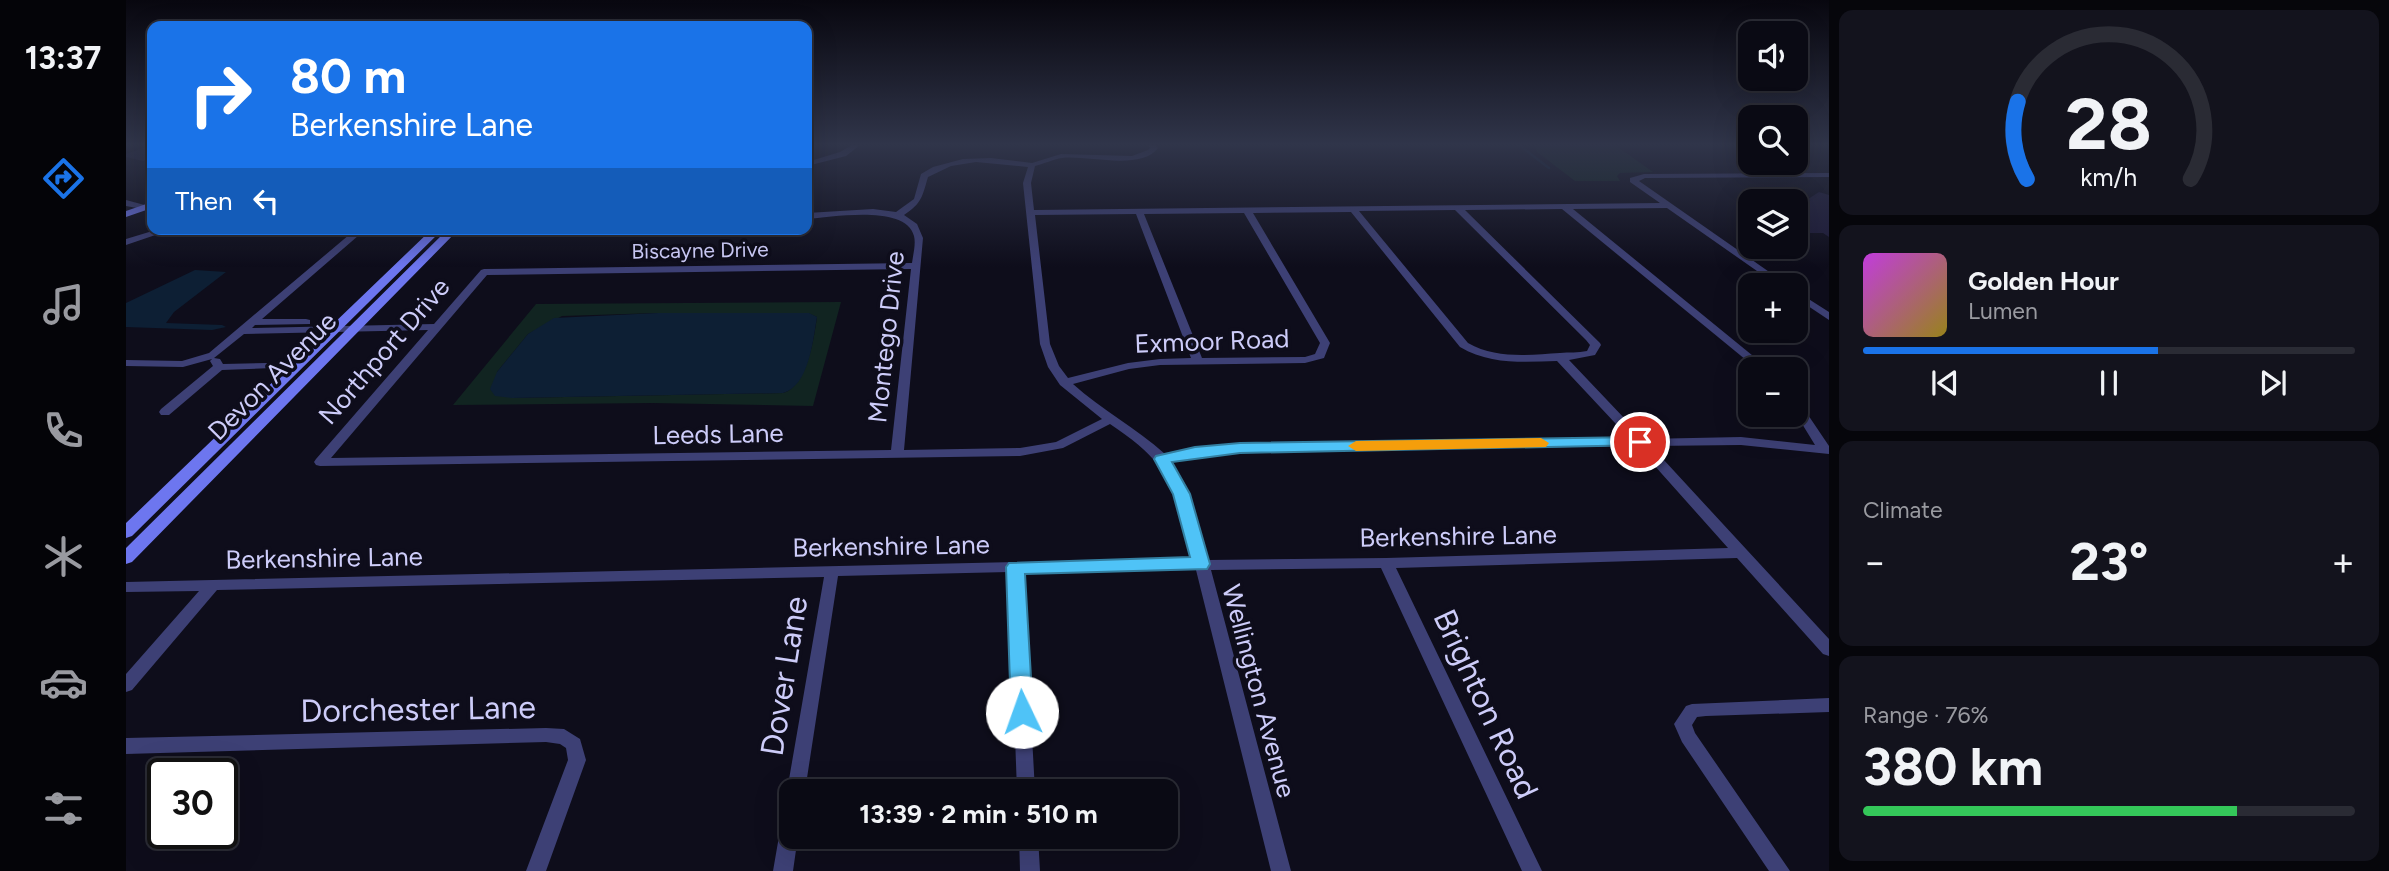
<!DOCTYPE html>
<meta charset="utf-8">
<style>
:root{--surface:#0a0a14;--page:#13131d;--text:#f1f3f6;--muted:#999aa0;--line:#2a2b34;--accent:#1a73e8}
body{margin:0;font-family:Figtree,sans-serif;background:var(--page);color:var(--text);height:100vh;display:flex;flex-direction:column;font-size:26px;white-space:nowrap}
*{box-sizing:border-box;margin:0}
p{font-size:23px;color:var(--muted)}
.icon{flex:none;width:38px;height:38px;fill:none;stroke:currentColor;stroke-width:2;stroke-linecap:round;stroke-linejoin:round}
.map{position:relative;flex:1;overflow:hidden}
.panel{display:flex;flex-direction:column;gap:10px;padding:10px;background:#06060b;width:560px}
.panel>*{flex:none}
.hud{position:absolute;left:21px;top:21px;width:665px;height:214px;border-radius:14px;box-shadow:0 7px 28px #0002,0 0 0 2px var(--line);background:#1a73e8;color:#fff;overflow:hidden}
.fabs{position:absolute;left:1612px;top:21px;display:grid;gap:14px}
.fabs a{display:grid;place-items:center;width:70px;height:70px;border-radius:14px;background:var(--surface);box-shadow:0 7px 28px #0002,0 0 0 2px var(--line);font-size:35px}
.speed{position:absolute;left:21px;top:758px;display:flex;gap:14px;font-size:35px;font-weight:700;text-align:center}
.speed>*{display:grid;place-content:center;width:91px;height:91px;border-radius:50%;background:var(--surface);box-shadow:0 7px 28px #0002,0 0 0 2px var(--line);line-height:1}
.speed .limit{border:4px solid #111;border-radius:10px;background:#fff;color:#111}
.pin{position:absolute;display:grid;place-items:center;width:60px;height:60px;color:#fff;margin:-30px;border:4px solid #fff;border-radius:50%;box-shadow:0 2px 7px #0007}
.me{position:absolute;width:77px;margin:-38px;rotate:357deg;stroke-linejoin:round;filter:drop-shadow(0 0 5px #0008)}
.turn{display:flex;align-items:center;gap:24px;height:147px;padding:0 28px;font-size:32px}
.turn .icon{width:91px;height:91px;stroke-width:2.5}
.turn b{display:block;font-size:49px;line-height:60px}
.then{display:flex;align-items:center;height:66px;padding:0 28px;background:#0003;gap:14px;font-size:26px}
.big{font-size:52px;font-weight:700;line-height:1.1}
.panel .tile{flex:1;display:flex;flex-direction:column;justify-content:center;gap:10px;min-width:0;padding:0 24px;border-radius:14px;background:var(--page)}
.panel .dial{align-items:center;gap:0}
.dial svg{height:182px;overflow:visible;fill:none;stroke:var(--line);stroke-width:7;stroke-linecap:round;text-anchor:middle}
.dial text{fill:var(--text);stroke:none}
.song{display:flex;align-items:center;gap:21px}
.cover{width:84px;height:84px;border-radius:10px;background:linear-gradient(135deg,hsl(290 70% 55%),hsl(50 70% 35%))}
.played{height:7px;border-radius:4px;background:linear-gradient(90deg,var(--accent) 60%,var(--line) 60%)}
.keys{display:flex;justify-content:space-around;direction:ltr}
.heat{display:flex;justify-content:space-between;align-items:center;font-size:38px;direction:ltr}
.charge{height:10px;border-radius:5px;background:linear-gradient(90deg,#34c759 76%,var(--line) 0)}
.trip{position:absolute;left:653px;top:779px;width:399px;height:70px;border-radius:14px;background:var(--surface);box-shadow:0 7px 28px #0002,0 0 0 2px var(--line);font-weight:700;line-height:70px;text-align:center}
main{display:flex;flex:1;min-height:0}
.dock{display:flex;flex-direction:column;width:126px;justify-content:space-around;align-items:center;background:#040408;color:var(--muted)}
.dock .icon{width:49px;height:49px}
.dock .current{color:var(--accent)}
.dock b{font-size:32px;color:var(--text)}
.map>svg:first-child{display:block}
.green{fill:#112421;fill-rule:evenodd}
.water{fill:#0d1f34}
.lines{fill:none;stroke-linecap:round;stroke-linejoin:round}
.stream{stroke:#0d1f34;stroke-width:2.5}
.building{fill:#1e1b39}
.street{fill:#3d4075;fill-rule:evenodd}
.secondary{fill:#6d76ef;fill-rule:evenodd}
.route{fill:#4fc3f7;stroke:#337fa1;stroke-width:2}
.slow{fill:#f59e0b}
.labels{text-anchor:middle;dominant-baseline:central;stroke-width:7;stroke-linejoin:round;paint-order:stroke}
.far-street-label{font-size:21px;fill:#cdccf9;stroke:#0e0d1b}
.street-label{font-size:26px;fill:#cdccf9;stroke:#0e0d1b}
.near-street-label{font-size:32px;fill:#cdccf9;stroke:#0e0d1b}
</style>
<main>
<nav class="dock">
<b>13:37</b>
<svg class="icon current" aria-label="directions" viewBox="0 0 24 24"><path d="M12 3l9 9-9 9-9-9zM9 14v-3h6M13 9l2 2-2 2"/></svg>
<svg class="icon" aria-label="music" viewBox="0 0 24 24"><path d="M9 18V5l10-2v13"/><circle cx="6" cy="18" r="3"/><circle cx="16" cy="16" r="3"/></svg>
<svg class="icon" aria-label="phone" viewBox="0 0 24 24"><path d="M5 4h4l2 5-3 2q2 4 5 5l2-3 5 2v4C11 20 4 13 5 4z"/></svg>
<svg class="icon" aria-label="climate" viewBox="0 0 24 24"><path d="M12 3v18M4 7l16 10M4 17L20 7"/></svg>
<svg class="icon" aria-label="car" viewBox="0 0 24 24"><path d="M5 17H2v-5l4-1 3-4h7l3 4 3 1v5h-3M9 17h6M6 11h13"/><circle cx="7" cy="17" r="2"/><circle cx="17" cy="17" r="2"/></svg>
<svg class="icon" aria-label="filters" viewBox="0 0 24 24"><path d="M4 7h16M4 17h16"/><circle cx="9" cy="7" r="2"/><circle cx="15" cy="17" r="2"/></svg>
</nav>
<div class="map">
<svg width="1703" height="871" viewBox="0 0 1703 871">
<rect width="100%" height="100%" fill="#0e0d1b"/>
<path class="green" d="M1408,145H1489L1527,172L1494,173L1491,176L1494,181H1449L1411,152Z
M715,302L687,406L526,403L327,405L410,304ZM532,313H682L691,317C688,338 681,387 657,393L386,398L371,372L402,334L436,316Z"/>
<path class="water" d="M358,229H472L453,237L352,236Z
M69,270L100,272L48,312L40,323L96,325L100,327L86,330L0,327V303Z
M532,313H683L691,317C687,340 683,386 657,393L386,398L369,396L364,389L371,372L402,334L428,318Z"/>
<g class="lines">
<path class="stream" d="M1393,145L1423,168"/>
</g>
<path class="building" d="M26,145V158L17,161L0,157V154Z
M1693,192L1703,195V237L1697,233H1680L1670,227V207Z"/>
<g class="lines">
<path class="street" d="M726,145H734L720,156L681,166V162L714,152Z
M1022,145H1029L1032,148C1015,171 961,155 936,158C927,159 918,164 909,166L905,183L908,210L1534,203L1504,182V178L1518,174L1703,173V177L1519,178L1513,181L1662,285H1651L1541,208L1447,209L1643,369H1631L1436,209L1339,210L1474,343L1475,345L1469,355L1443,360L1518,439L1615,437L1689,445L1670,414V402L1674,403L1703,446V454L1615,445L1525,446L1703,639V656L1697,654L1611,558L1270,568L1416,871H1396L1255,568L1085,570L1165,871H1145L1070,570L897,572L909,791H891L883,572L712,576L679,791H665V797L661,791L698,577L91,590L6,690L0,692V674L73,591L0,592V582L890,562L1068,560C1052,491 1046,465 984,424L937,448L894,456L194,466L190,465L188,462L190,459L302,330L118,334L88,358L94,359L97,364L142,363L146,364L148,366L146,368L96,370L43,415H35L33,412L35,409L87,366L84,361L86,359L57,367L0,366V360L56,361L83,353L230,229H240L136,319H180L184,320V324L129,325L126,328L308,324L355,270L358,269L786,263C787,255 790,244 788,236C780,204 706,217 681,219V213L747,209L770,212L788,199L795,174L807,167L837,159L865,158L906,163L935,154L1006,156L1022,150L1024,148ZM850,162L902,167L897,183L914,344L922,367L934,385L976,419L930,442L894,448L778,450L797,238L791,224L778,215C796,203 796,197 802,177L825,166ZM1329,210L1460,340L1464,345L1461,351C1452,353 1443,352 1434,353C1403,355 1370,359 1342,343L1233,211ZM1225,212L1334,347C1364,365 1398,362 1431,361L1504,439L1114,444L1069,448L1039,454C1010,428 976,410 947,384L1003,369L1034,365L1179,363L1198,358L1204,343L1127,213ZM1118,213L1194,343L1189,354L1179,357L1076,358L1018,214ZM1010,214L1065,358L1034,359L1002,363L942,378L933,366L924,344L909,215ZM785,269L765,450L205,458L361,275ZM1511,446L1602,548L1260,558L1082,560C1074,525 1065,490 1044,461L1069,456L1114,452Z
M0,200L26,207L22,210L0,206Z
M33,229H47L0,245V239Z
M1670,291L1703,312V320L1670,298Z
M1703,698V712L1580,716L1571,717L1566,725L1569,733L1664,871H1643L1556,742L1548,724L1560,706L1566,704Z
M420,728L438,729L454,739L460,760L420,871H400L442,760L440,748L434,744L420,742L0,754V738Z
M665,810V836H672L667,871H647L656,819L658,813Z
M893,836H912L914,871H894Z"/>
<path class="secondary" d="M26,202V208L0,217V211Z
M306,229H317L6,536L0,538V523Z
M322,229H333L6,562L0,564V548Z"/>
</g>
<linearGradient id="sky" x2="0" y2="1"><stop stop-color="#08070f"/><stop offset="0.54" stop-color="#30354a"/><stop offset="1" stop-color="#30354a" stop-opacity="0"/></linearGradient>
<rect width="1703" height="267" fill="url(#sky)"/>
<path class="route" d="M1514,437L1520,438L1522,442L1520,445L1114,453L1046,462L1064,494L1084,564L1081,569L899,574L907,712L904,719L896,721L888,719L885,712L880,567L883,563L1064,557L1047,494L1028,459L1030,456L1069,447L1114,443Z"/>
<path class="slow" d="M1415,438L1423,443L1420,447L1230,451L1222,446L1230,441Z"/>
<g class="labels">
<g class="far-street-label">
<text transform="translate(574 250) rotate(-1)">Biscayne Drive</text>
</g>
<g class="street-label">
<text transform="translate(760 337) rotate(-84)">Montego Drive</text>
<text transform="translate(1086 341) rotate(-2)">Exmoor Road</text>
<text transform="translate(258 351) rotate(-49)">Northport Drive</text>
<text transform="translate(146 376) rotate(-45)">Devon Avenue</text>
<text transform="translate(592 434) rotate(-1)">Leeds Lane</text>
<text transform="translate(1332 536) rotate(-1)">Berkenshire Lane</text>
<text transform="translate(765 546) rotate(-1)">Berkenshire Lane</text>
<text transform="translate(198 558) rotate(-1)">Berkenshire Lane</text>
<text transform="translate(1133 691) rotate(75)">Wellington Avenue</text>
</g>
<g class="near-street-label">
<text transform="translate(658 676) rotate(-81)">Dover Lane</text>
<text transform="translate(1360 704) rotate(65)">Brighton Road</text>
<text transform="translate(292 709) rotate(-1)">Dorchester Lane</text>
</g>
</g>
</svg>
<div class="fabs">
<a><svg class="icon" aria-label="sound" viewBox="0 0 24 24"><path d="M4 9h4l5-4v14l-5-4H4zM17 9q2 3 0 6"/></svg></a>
<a><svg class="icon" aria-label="search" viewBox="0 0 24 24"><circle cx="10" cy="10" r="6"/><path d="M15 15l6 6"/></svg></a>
<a><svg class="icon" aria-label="layers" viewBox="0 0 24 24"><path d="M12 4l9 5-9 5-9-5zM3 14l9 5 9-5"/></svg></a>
<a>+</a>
<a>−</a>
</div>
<div class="speed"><div class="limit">30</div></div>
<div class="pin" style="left:1514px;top:442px;background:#d93025"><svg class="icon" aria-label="arrive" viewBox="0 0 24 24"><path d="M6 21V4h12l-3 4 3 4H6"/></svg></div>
<svg class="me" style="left:896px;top:712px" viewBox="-20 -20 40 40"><circle r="19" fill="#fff"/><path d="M0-13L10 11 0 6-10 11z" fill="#4fc3f7"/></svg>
<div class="trip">13:39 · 2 min · 510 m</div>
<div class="hud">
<div class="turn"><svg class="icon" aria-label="right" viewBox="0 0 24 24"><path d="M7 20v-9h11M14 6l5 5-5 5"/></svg><div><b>80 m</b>Berkenshire Lane</div></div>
<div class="then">Then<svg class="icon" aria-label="left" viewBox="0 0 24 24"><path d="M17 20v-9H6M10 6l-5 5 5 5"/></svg></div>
</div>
</div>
<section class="panel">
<div class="tile dial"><svg viewBox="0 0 100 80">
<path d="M14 69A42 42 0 1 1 86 69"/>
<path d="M14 69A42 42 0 0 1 10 35" stroke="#1a73e8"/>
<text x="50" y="56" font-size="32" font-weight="700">28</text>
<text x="50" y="72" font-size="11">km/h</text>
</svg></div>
<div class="tile">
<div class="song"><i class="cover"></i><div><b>Golden Hour</b><p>Lumen</p></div></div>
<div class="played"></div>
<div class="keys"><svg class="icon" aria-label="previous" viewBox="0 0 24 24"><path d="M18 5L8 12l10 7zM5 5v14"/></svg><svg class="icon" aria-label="pause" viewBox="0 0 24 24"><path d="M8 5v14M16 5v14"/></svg><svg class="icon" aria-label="next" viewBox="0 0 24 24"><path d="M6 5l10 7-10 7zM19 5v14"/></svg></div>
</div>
<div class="tile"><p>Climate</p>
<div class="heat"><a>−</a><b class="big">23°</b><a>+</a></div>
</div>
<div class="tile"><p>Range · 76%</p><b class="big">380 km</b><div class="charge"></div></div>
</section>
</main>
